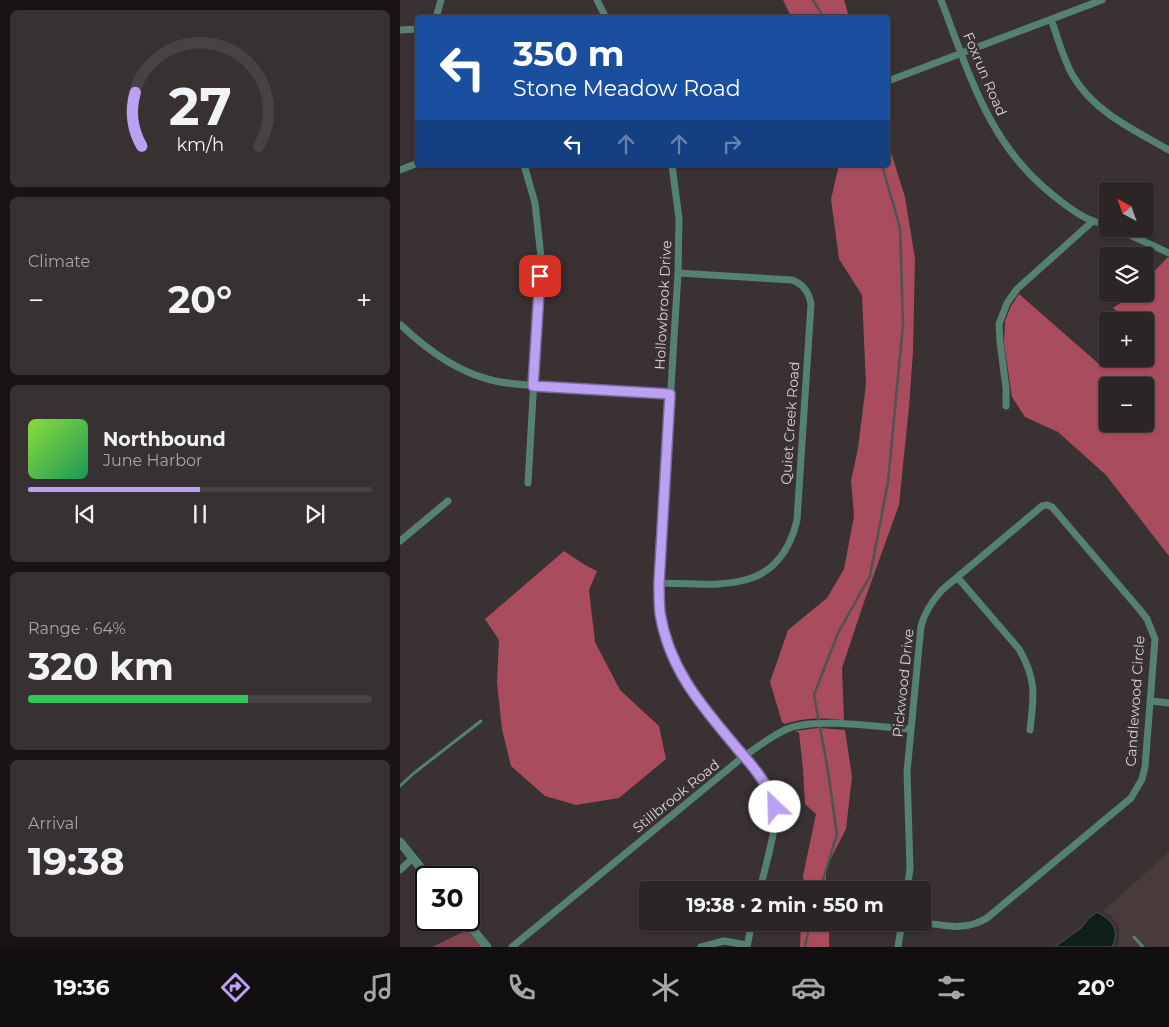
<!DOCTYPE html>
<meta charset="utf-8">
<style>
:root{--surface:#2b2526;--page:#373132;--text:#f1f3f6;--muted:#a6a5a7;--line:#474243;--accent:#bca0f2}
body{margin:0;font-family:Montserrat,sans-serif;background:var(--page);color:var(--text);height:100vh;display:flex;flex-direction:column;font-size:19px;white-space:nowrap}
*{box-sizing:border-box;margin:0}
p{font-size:16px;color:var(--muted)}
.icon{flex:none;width:28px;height:28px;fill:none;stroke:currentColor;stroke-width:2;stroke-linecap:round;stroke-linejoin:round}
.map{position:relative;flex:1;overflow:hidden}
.side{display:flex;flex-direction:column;gap:10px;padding:10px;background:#181415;width:400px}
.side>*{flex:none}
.top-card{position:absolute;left:15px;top:15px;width:475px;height:152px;border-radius:5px;box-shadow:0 1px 4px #0004,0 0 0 1px var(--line);background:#1a4fa0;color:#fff;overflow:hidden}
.needle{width:32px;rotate:319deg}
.tools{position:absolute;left:699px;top:182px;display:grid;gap:10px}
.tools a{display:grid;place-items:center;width:55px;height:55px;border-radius:5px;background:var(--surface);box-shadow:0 1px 4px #0004,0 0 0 1px var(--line);font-size:25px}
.speed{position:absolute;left:15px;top:866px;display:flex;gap:10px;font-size:25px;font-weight:700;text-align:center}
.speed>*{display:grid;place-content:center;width:65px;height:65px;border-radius:50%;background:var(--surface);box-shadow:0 1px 4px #0004,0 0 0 1px var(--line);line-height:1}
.speed .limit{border:2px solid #111;border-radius:8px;background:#fff;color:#111}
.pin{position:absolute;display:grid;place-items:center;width:42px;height:42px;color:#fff;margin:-21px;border-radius:10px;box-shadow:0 2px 8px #0006}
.me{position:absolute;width:55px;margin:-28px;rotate:336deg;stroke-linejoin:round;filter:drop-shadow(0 0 4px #0008)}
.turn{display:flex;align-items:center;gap:18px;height:105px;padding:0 15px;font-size:22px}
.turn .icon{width:65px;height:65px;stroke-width:2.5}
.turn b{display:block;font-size:35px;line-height:42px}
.lanes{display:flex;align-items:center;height:48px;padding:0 15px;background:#0003;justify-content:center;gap:25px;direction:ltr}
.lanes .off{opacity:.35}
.big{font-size:38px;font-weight:700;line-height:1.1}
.side .card{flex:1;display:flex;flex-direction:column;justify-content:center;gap:8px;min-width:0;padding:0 18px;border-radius:8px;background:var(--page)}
.side .dial{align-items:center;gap:0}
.dial svg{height:130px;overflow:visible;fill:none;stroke:var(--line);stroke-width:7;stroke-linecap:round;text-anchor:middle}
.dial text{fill:var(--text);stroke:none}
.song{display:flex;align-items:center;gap:15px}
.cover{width:60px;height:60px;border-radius:8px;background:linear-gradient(135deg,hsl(90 70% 55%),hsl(150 70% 35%))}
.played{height:5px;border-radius:2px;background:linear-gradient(90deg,var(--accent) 50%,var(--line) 50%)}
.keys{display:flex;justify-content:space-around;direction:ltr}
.heat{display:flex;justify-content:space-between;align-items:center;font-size:28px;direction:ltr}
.charge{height:8px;border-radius:4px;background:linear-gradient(90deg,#34c759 64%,var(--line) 0)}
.trip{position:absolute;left:239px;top:881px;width:292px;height:50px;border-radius:5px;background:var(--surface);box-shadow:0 1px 4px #0004,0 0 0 1px var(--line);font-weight:700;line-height:50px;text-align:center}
.tabs{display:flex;height:80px;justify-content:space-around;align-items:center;background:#110f0f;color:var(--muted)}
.tabs .icon{width:35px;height:35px}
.tabs .selected{color:var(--accent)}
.tabs b{font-size:22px;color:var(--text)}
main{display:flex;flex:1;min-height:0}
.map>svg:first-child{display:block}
.built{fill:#493a3c}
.green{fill:#80444e}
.forest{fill:#a84c5e;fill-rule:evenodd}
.water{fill:#0e1e18;stroke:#4b5551}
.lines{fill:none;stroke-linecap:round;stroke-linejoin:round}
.stream{stroke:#4b5551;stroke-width:2.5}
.service{stroke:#558172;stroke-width:3}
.minor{stroke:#558172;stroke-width:7}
.tertiary{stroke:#558172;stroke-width:9}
.route-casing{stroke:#7a689d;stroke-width:12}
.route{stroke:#bca0f2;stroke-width:9}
.labels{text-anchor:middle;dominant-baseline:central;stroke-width:5;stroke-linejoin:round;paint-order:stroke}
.street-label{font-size:14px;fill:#d9d4d5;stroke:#393132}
</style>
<main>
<section class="side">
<div class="card dial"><svg viewBox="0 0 100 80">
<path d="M14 69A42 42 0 1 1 86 69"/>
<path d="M14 69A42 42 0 0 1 10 36" stroke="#bca0f2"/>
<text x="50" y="56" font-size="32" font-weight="700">27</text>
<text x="50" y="72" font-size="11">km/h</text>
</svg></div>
<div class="card"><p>Climate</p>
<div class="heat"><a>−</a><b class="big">20°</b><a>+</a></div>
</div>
<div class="card">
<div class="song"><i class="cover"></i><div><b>Northbound</b><p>June Harbor</p></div></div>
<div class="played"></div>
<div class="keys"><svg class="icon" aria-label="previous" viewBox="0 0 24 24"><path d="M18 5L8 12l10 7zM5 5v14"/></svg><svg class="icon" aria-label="pause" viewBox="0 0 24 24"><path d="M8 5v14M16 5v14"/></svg><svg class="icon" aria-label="next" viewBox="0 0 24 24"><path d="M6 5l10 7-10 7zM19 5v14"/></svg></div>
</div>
<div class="card"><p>Range · 64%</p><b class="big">320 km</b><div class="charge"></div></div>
<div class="card"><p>Arrival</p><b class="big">19:38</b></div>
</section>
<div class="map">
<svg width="769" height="947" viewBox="0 0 769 947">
<rect width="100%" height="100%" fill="#393132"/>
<path class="built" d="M769,852V947H716L719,941V927L710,915L703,911Z"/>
<path class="green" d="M67,930L81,947H32Z"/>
<path class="forest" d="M383,0H444L449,17H391Z
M488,143L505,197L515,259L513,351L509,407L499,505L464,602L442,668L444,720C423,718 405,717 385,724L382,722L370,682L388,630L427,598L444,569L454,516L451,481L458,448L466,384L462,295L439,259L431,199L439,165H488Z
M768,257L769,258V556L706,475L658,432L625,417L612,397L604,343L605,321L611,306L619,294L699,364L707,358L745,359V321H727L713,308L733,294H745V281ZM708,386H745V424H708Z
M164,551L185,565L197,571L189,590L195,642L220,690L259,726L266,759L219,798L176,805L145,796L111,766L102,729L97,683L99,640L85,619Z
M418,728L445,730L452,777L446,829L426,868V890H405L403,876L416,814L405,804L403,769L399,733L395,731Z
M401,923H429V947H400Z"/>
<path class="water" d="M697,912C713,921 720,929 712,947H655L681,928L689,918Z"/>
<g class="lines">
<path class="stream" d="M413,0L424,18
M420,890L437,834L428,771L414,695L438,633L470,576L488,482L503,324L500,228L482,165
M405,947L410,922"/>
<path class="service" d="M0,786L14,773L81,721
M734,937L743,947"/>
<path class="minor" d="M197,0L206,18
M541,0C570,75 588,144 654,196C664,204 681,217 693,221C698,223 703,223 708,225
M36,18L41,0
M651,19C658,38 663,59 673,76C694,112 734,130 769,150
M0,30L18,29
M488,81L702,0
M124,165L135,203L141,257L128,483
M272,165L279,219L278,273L259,583C259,593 259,604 260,613C271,682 311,710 348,762C359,776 372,790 375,808C378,826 364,870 360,890
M0,170L18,163
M717,229L769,253
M1,325C27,350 56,371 91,380C114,386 137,385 160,387C197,389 233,391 270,393
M606,406V388L600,342L599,324L607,303L617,289L693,221
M0,541L48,501
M558,578L619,649C637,680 634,696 630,730
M259,583C320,584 379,596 397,520L411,304C409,292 403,284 392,280L278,273
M751,701L769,703
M0,870L13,858
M507,890L510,868L507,772L521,626C525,611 532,601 542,590L642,506L647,505L652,507L740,610L747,619L755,639L745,767L742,779L731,798L587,918C564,932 544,925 519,922
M112,947L344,756C358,747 371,736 387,729C415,717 478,727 510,729
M301,947L324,941L347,945
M347,947L352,922
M498,947L502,922"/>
<path class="tertiary" d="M0,842L29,878
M65,920L87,947"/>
</g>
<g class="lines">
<defs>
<path id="route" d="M140,276L133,386L270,394L259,583C259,593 259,603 260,613C269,669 301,705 336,747C351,764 369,784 375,807"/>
</defs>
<use href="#route" class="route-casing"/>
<use href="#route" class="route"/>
</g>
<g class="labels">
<g class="street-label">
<text transform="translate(585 74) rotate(67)">Foxrun Road</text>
<text transform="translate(263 305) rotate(-87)">Hollowbrook Drive</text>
<text transform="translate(390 423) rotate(-86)">Quiet Creek Road</text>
<text transform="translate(503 683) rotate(-84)">Pickwood Drive</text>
<text transform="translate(735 701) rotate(-86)">Candlewood Circle</text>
<text transform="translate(276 796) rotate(-39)">Stillbrook Road</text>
</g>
</g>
</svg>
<div class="tools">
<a><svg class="needle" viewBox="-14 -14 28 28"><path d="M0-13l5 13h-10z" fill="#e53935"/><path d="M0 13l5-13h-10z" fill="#a6a5a7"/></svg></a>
<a><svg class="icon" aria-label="layers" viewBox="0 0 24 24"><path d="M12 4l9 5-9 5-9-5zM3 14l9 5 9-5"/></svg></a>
<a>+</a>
<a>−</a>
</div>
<div class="speed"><div class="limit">30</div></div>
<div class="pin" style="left:140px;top:276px;background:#d93025"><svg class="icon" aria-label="arrive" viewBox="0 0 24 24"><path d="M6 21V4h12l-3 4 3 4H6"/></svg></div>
<svg class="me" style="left:375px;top:807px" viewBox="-20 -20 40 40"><circle r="19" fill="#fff"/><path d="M0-13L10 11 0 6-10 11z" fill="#bca0f2"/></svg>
<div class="trip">19:38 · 2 min · 550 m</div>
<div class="top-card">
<div class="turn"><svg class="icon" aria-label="left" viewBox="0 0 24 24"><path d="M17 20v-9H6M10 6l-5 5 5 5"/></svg><div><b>350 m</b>Stone Meadow Road</div></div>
<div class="lanes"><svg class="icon" aria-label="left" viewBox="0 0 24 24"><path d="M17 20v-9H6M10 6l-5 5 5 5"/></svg><svg class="icon off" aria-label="ahead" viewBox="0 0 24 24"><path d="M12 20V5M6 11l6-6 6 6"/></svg><svg class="icon off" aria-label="ahead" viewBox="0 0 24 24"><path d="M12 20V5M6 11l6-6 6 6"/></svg><svg class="icon off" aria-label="right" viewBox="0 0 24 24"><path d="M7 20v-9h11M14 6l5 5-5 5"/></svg></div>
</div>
</div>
</main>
<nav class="tabs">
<b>19:36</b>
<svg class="icon selected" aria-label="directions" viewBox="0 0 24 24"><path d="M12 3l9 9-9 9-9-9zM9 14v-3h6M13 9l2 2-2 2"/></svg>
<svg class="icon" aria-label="music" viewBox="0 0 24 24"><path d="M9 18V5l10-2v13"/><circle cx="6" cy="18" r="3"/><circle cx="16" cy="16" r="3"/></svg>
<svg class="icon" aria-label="phone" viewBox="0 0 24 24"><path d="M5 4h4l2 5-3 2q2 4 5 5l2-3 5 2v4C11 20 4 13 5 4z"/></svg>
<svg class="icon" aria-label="climate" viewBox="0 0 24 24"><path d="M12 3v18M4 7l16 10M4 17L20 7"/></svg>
<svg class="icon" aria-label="car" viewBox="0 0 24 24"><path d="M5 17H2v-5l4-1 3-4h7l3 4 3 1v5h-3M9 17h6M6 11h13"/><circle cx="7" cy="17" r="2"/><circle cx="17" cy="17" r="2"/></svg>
<svg class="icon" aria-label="filters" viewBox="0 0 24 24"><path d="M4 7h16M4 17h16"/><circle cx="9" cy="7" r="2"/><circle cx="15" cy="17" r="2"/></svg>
<b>20°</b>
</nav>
